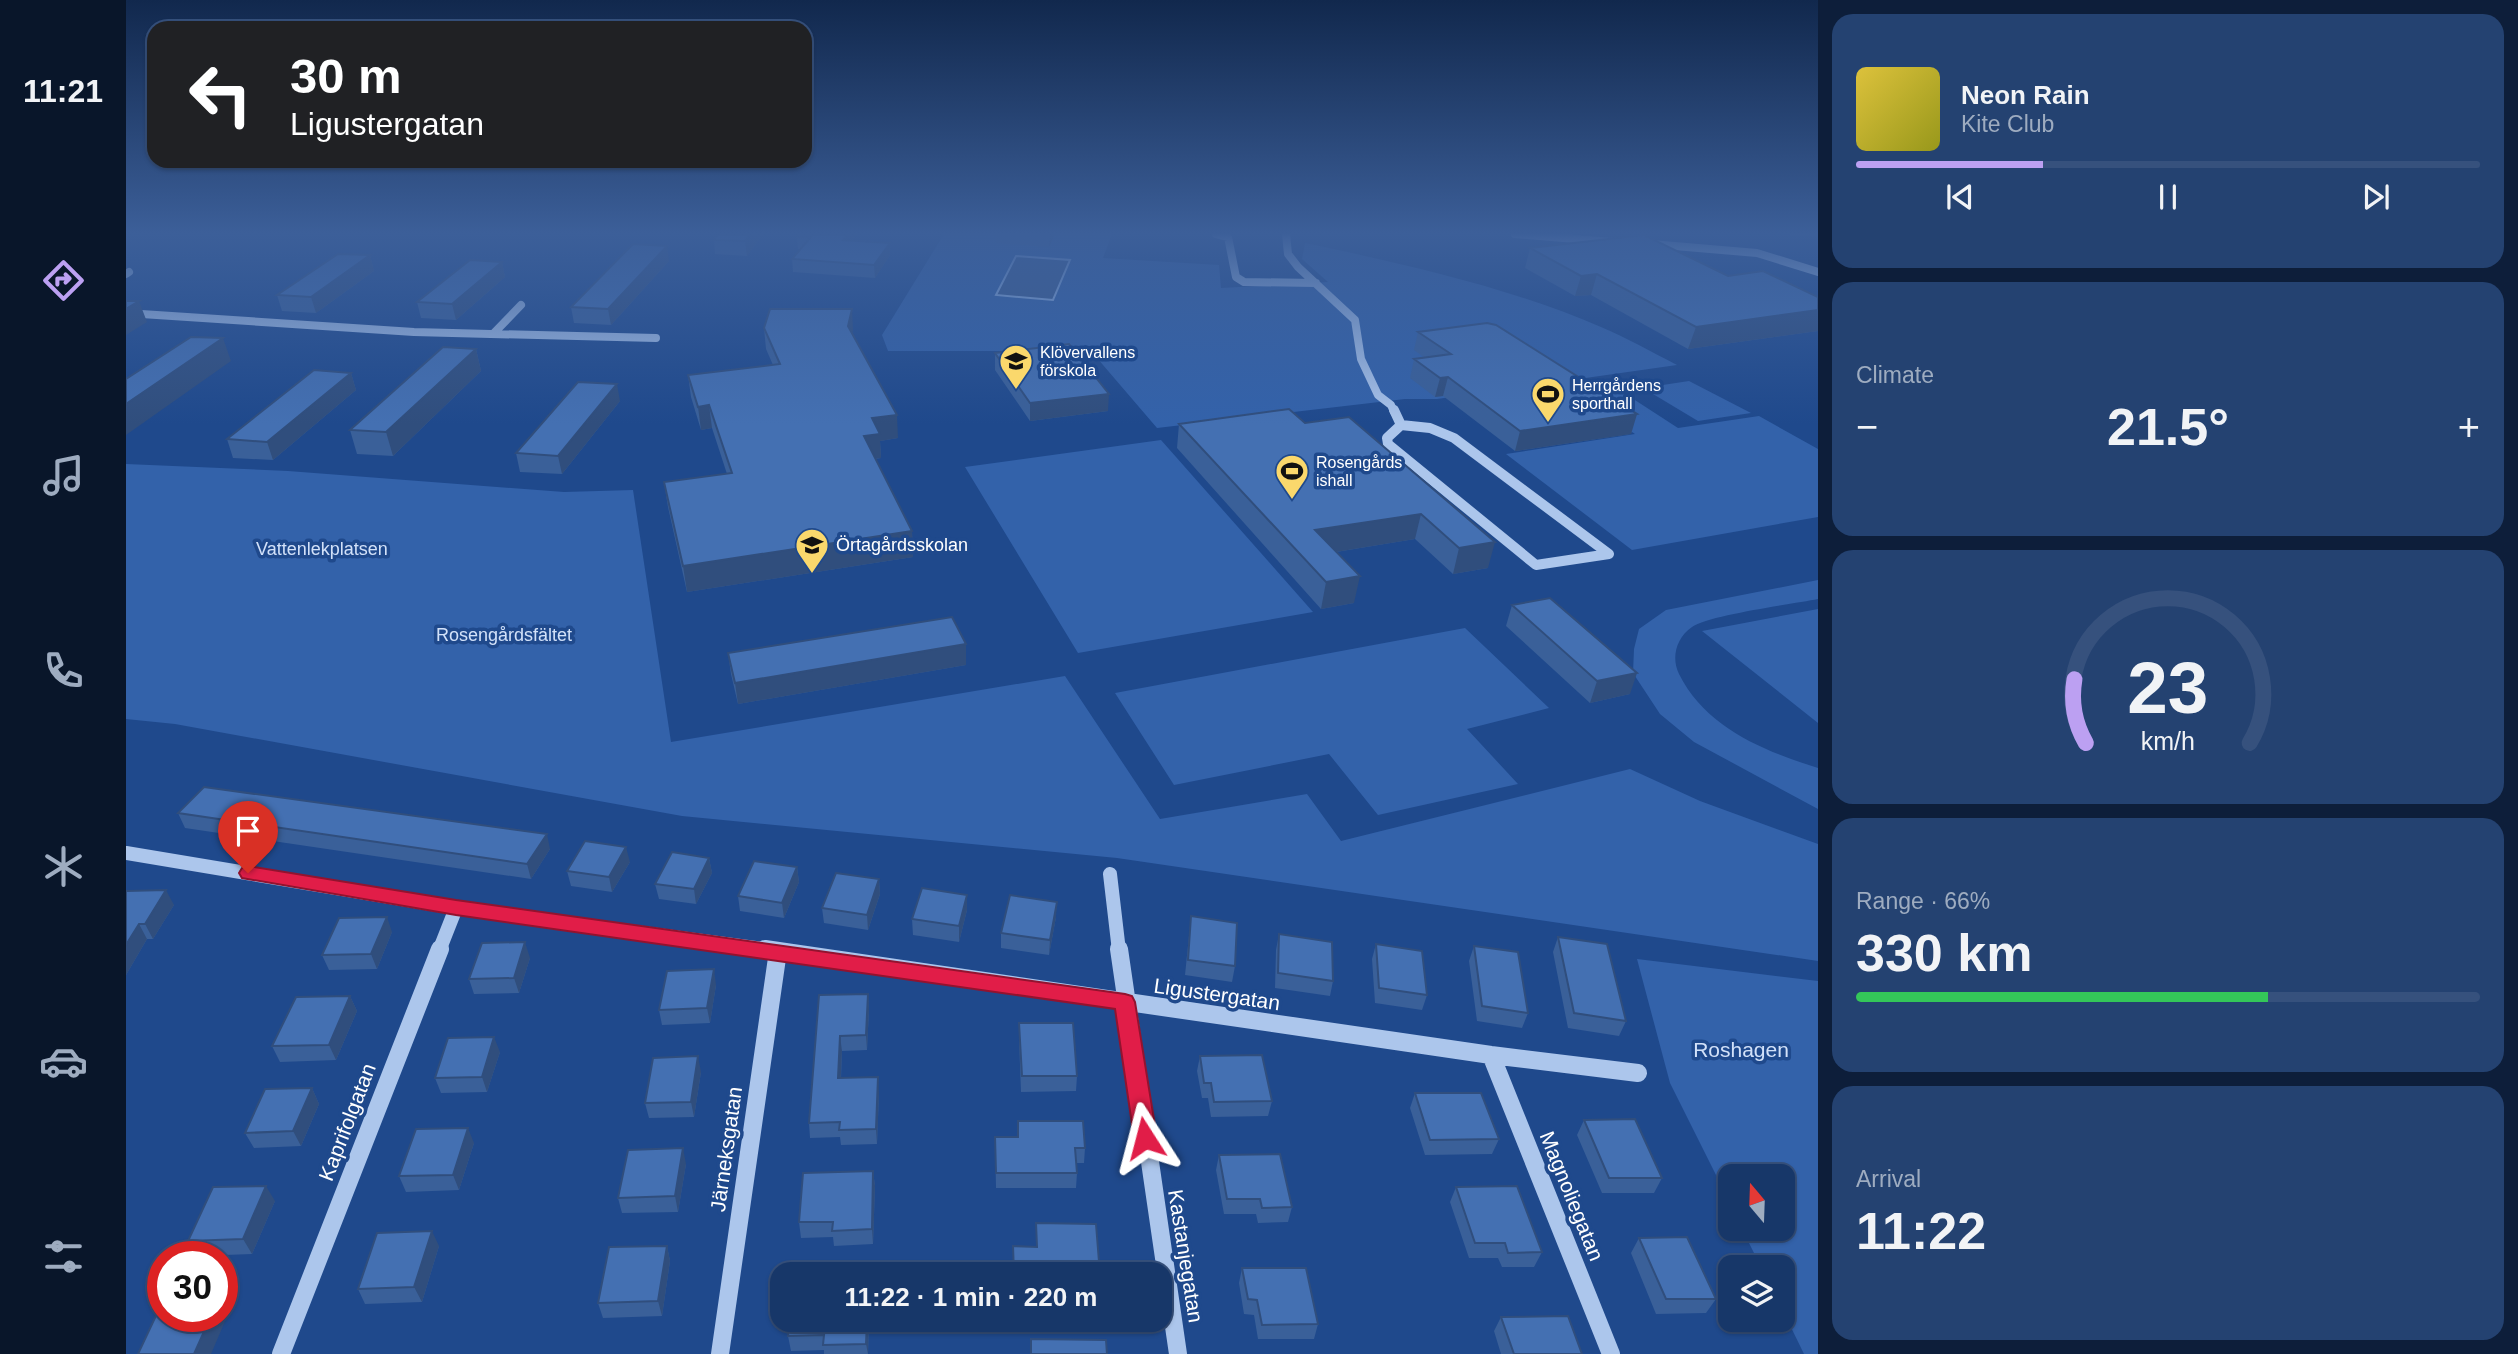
<!DOCTYPE html>
<meta charset="utf-8">
<style>
:root{--surface:#173769;--page:#244271;--text:#f1f3f6;--muted:#9eacc0;--line:#36517d;--accent:#bca0f2}
body{margin:0;font-family:Arial,sans-serif;background:var(--page);color:var(--text);height:100vh;display:flex;flex-direction:column;font-size:26px;white-space:nowrap}
*{box-sizing:border-box;margin:0}
p{font-size:23px;color:var(--muted)}
.icon{flex:none;width:38px;height:38px;fill:none;stroke:currentColor;stroke-width:2;stroke-linecap:round;stroke-linejoin:round}
.map{position:relative;flex:1;overflow:hidden}
.panel{display:flex;flex-direction:column;gap:14px;padding:14px;background:#0d1e3a;width:700px}
.panel>*{flex:none}
.hud{position:absolute;left:21px;top:21px;width:665px;height:147px;border-radius:21px;box-shadow:0 2px 5px #0004,0 0 0 2px var(--line);background:#202124;color:#fff;overflow:hidden}
.needle{width:46px;rotate:341deg}
.controls{position:absolute;left:1592px;top:1164px;display:grid;gap:14px}
.controls a{display:grid;place-items:center;width:77px;height:77px;border-radius:14px;background:var(--surface);box-shadow:0 2px 5px #0004,0 0 0 2px var(--line);font-size:35px}
.speed{position:absolute;left:21px;top:1241px;display:flex;gap:14px;font-size:35px;font-weight:700;text-align:center}
.speed>*{display:grid;place-content:center;width:91px;height:91px;border-radius:50%;background:var(--surface);box-shadow:0 2px 5px #0004,0 0 0 2px var(--line);line-height:1}
.speed .limit{border:10px solid #d22;background:#fff;color:#111}
.pin{position:absolute;display:grid;place-items:center;width:60px;height:60px;color:#fff;margin:-72px -30px;border-radius:50% 50% 50% 0;rotate:-45deg;box-shadow:0 0 7px #0007}
.pin .icon{rotate:45deg}
.me{position:absolute;width:77px;margin:-38px;rotate:351deg;stroke-linejoin:round;filter:drop-shadow(0 0 5px #0008)}
.turn{display:flex;align-items:center;gap:24px;height:147px;padding:0 28px;font-size:32px}
.turn .icon{width:91px;height:91px;stroke-width:2.5}
.turn b{display:block;font-size:49px;line-height:60px}
.big{font-size:52px;font-weight:600;line-height:1.1}
.panel .card{flex:1;display:flex;flex-direction:column;justify-content:center;gap:10px;min-width:0;padding:0 24px;border-radius:21px;background:var(--page)}
.panel .dial{align-items:center;gap:0}
.dial svg{height:182px;overflow:visible;fill:none;stroke:var(--line);stroke-width:7;stroke-linecap:round;text-anchor:middle}
.dial text{fill:var(--text);stroke:none}
.song{display:flex;align-items:center;gap:21px}
.cover{width:84px;height:84px;border-radius:10px;background:linear-gradient(135deg,hsl(50 70% 55%),hsl(60 70% 35%))}
.played{height:7px;border-radius:4px;background:linear-gradient(90deg,var(--accent) 30%,var(--line) 30%)}
.keys{display:flex;justify-content:space-around;direction:ltr}
.heat{display:flex;justify-content:space-between;align-items:center;font-size:38px;direction:ltr}
.charge{height:10px;border-radius:5px;background:linear-gradient(90deg,#34c759 66%,var(--line) 0)}
.trip{position:absolute;left:644px;top:1262px;width:402px;height:70px;border-radius:21px;background:var(--surface);box-shadow:0 2px 5px #0004,0 0 0 2px var(--line);font-weight:600;line-height:70px;text-align:center}
main{display:flex;flex:1;min-height:0}
.tab-bar{display:flex;flex-direction:column;width:126px;justify-content:space-around;align-items:center;background:#09162a;color:var(--muted)}
.tab-bar .icon{width:49px;height:49px}
.tab-bar .current{color:var(--accent)}
.tab-bar b{font-size:32px;color:var(--text)}
.map>svg:first-child{display:block}
.green{fill:#3362aa}
.water{fill:#3c5b8c;stroke:#a0c0ed;stroke-width:2}
.lines{fill:none;stroke-linecap:round;stroke-linejoin:round}
.minor-far3{stroke:#acc6ec;stroke-width:8}
.minor-far2{stroke:#acc6ec;stroke-width:10}
.minor-far1{stroke:#acc6ec;stroke-width:14}
.minor{stroke:#acc6ec;stroke-width:18}
.wall{fill:#3a6099}
.shaded-wall{fill:#304e7d}
.building{fill:#4470b2;stroke:#304e7d;stroke-width:2}
.route{fill:#e11d48;stroke:#92132f;stroke-width:2}
.labels{text-anchor:middle;dominant-baseline:central;stroke-width:7;stroke-linejoin:round;paint-order:stroke}
.far-poi-label{font-size:16px;fill:#fff;stroke:#1f498c;text-anchor:start}
.poi-label{font-size:18px;fill:#fff;stroke:#1f498c;text-anchor:start}
.park-label{font-size:18px;fill:#d2e1f9;stroke:#1f498c}
.near-street-label{font-size:21px;fill:#fff;stroke:#1f498c}
.near-park-label{font-size:21px;fill:#d2e1f9;stroke:#1f498c}
</style>
<main>
<nav class="tab-bar">
<b>11:21</b>
<svg class="icon current" aria-label="directions" viewBox="0 0 24 24"><path d="M12 3l9 9-9 9-9-9zM9 14v-3h6M13 9l2 2-2 2"/></svg>
<svg class="icon" aria-label="music" viewBox="0 0 24 24"><path d="M9 18V5l10-2v13"/><circle cx="6" cy="18" r="3"/><circle cx="16" cy="16" r="3"/></svg>
<svg class="icon" aria-label="phone" viewBox="0 0 24 24"><path d="M5 4h4l2 5-3 2q2 4 5 5l2-3 5 2v4C11 20 4 13 5 4z"/></svg>
<svg class="icon" aria-label="climate" viewBox="0 0 24 24"><path d="M12 3v18M4 7l16 10M4 17L20 7"/></svg>
<svg class="icon" aria-label="car" viewBox="0 0 24 24"><path d="M5 17H2v-5l4-1 3-4h7l3 4 3 1v5h-3M9 17h6M6 11h13"/><circle cx="7" cy="17" r="2"/><circle cx="17" cy="17" r="2"/></svg>
<svg class="icon" aria-label="filters" viewBox="0 0 24 24"><path d="M4 7h16M4 17h16"/><circle cx="9" cy="7" r="2"/><circle cx="15" cy="17" r="2"/></svg>
</nav>
<div class="map">
<svg width="1692" height="1354" viewBox="0 0 1692 1354">
<rect width="100%" height="100%" fill="#1f498c"/>
<path class="green" d="M818,234H986L977,258L1093,265L1095,288L1202,282L1176,259L1179,243C1274,263 1386,288 1475,327C1501,338 1526,352 1551,365L1311,399H1279L1031,428L965,351H762L756,335Z
M1563,381L1625,413L1572,421L1517,388Z
M1495,391L1552,428L1633,416L1692,449V517L1506,550L1380,454L1509,434L1453,397Z
M1035,440L1187,612L952,653L839,467Z
M0,464L162,471L438,492L507,490L545,742L939,676L1034,819L1181,794L1215,841L1504,769L1574,801L1692,844V961L991,858L556,816L49,724L0,719Z
M1692,580V599C1667,604 1583,615 1566,627C1550,638 1545,658 1553,674C1580,728 1638,751 1692,768V809L1568,742L1534,714L1507,673L1508,649L1513,629L1540,610Z
M1692,609V723L1576,631Z
M1339,628L1423,708L1341,729L1392,784L1252,815L1203,754L1048,785L989,693Z
M1511,959L1692,981V1354H1678L1657,1311V1267H1635L1616,1229L1657,1228V1176H1605V1205L1544,1083Z"/>
<path class="water" d="M890,256L944,260L927,300L870,295Z"/>
<g class="lines">
<path class="minor-far3" d="M1090,234L1102,237L1110,277L1118,282L1190,283
M1160,234L1162,254L1172,267L1229,320L1235,359L1252,395L1265,405L1268,412
M1389,234L1486,242
M1525,244L1631,253L1692,272
M0,274L3,272
M0,313L288,332L530,338
M367,334L395,305"/>
<path class="minor-far2" d="M1268,410L1275,425
M1275,425L1304,428L1328,438L1483,554L1410,565L1262,444L1261,438Z"/>
<path class="minor-far1" d="M0,853L330,908L652,951
M984,874L993,951
M313,951L330,908"/>
<path class="minor" d="M639,949L1365,1055L1512,1073
M993,949L1052,1354
M1365,1055L1485,1354
M155,1354L314,949
M594,1354L652,951"/>
</g>
<path class="wall" d="M637,234L621,256L589,254L588,240Z
M731,234L727,240L764,255L749,278L667,272L666,259L675,249H672L671,237Z
M870,234H929L923,247L870,243Z
M1662,234H1692V237L1664,235Z
M1404,248L1602,276L1692,297V331L1562,349L1465,295L1449,296L1399,268Z
M244,255L248,271L190,313L156,311L151,295Z
M543,261L485,325L448,323L445,307Z
M376,262L379,277L330,320L295,318L291,302Z
M726,309V333L772,438L754,441L755,458L749,459L786,531L787,557L561,592L542,507L538,482L601,474L586,428L575,430L565,397L562,375L647,365L640,349L638,328Z
M1292,332L1511,414L1505,434L1389,451L1317,396L1309,397L1284,378L1288,359L1299,358L1288,350Z
M350,349L355,371L267,456L231,454L224,430Z
M869,353L982,411L904,421L869,370Z
M225,373L230,390L147,460L107,458L101,439Z
M494,401L436,474L394,472L390,453Z
M1223,417L1362,568L1327,574L1289,539L1210,552L1228,603L1195,609L1051,448L1053,424L1179,423Z
M1386,605L1504,694L1464,703L1380,626Z
M840,644V665L612,704L605,674L602,653Z
M52,813L424,849L405,879L59,828Z
M583,858L586,873L570,904L533,899L529,884Z
M504,862L486,892L445,886L441,871Z
M671,867L673,882L658,918L614,911L612,896Z
M753,879L754,894L742,930L698,923L696,908Z
M0,891L48,905L27,939H21L0,975Z
M841,910L833,942L787,935L786,919Z
M1065,916L1109,966L1106,982L1059,975Z
M930,917L923,955L875,948V933Z
M266,932L251,969L203,970L196,955Z
M1153,934L1207,981L1204,996L1149,988L1150,950Z
M1432,937L1500,1021L1493,1036L1442,1028L1427,952Z
M1250,944L1301,995L1296,1010L1249,1003L1246,959Z
M1348,946L1402,1013L1396,1028L1351,1021L1343,961Z
M404,958L393,993L348,994L343,979Z
M590,985L584,1023L536,1025L533,1010Z
M742,994L743,1009L741,1050L716,1051L715,1078L753,1093L751,1144L715,1145L714,1137L684,1138L683,1123L693,995Z
M224,996L231,1011L210,1060L154,1062L146,1046Z
M893,1023L951,1076L950,1091L895,1092L893,1039Z
M374,1052L361,1092L315,1093L309,1078Z
M1074,1056L1146,1101L1142,1116L1085,1117L1082,1098H1076L1071,1071Z
M575,1072L568,1117L523,1118L519,1103Z
M186,1088L193,1104L175,1146L128,1148L119,1133Z
M1289,1093L1373,1139L1366,1154L1299,1155L1284,1108Z
M1458,1120L1536,1178L1528,1193H1476L1451,1135Z
M892,1121L959,1148L958,1163H950L951,1173L950,1188H870L869,1137H891Z
M348,1143L333,1190L280,1192L273,1176Z
M1093,1155L1166,1207L1162,1222L1132,1223L1130,1214H1098L1090,1170Z
M560,1164L552,1212L496,1213L492,1198Z
M747,1171L749,1186L747,1244L708,1246L707,1237L675,1238L673,1222Z
M1330,1187L1416,1252L1408,1267H1376L1372,1258H1343L1324,1202Z
M149,1201L126,1254L72,1256L62,1241Z
M1513,1238L1590,1299L1580,1313L1530,1314L1505,1253Z
M313,1246L296,1302L239,1304L232,1289Z
M541,1246L544,1261L536,1316L477,1318L472,1303Z
M1116,1268L1192,1324L1188,1339H1132L1128,1315L1118,1314L1113,1283Z
M1375,1317L1456,1354H1375L1368,1331Z
M664,1320H743L742,1354H698V1350L665,1351L662,1336Z"/>
<path class="shaded-wall" d="M625,234H637L621,256L619,241Z
M721,234H731L718,252L717,240Z
M924,234H929L923,247Z
M764,243V255L749,278L748,265Z
M541,246L543,261L485,325L482,309Z
M244,255L248,271L190,313L185,297Z
M376,262L379,277L330,320L326,304Z
M1471,274L1465,295L1449,296L1455,276Z
M13,301L21,322L0,335V309Z
M726,309L727,330L724,347L722,326Z
M1692,310V331L1562,349L1570,327Z
M97,338L105,361L0,435V404Z
M350,349L355,371L267,456L260,432Z
M225,373L230,390L147,460L141,442Z
M1322,377L1317,396L1309,397L1314,378Z
M491,384L494,401L436,474L432,456Z
M983,394L982,411L904,421V403Z
M583,405L586,428L575,430L572,407Z
M1511,414L1505,434L1389,451L1394,431Z
M771,415L772,438L754,441L755,458L739,460L738,436L746,418Z
M1295,514L1289,539L1185,556L1189,530Z
M786,531L787,557L561,592L557,566Z
M1369,542L1362,568L1327,574L1333,548Z
M1234,576L1228,603L1195,609L1200,582Z
M840,644V665L612,704L609,683Z
M1511,673L1504,694L1464,703L1471,681Z
M421,834L424,849L405,879L401,864Z
M500,847L504,862L486,892L483,877Z
M583,858L586,873L570,904L568,889Z
M671,867L673,882L658,918L656,903Z
M753,879L754,894L742,930L741,915Z
M40,890L48,905L27,939L19,924Z
M841,895V910L833,942V926Z
M931,902L930,917L923,955L924,940Z
M261,917L266,932L251,969L245,954Z
M13,924L21,939L0,975V945Z
M399,942L404,958L393,993L388,978Z
M588,969L590,985L584,1023L581,1008Z
M742,994L743,1009L741,1050L740,1035Z
M224,996L231,1011L210,1060L203,1045Z
M714,1036L716,1051L714,1094L712,1078Z
M368,1037L374,1052L361,1092L356,1077Z
M572,1056L575,1072L568,1117L565,1102Z
M752,1077L753,1093L751,1144L750,1129Z
M186,1088L193,1104L175,1146L167,1131Z
M342,1128L348,1143L333,1190L327,1175Z
M557,1148L560,1164L552,1212L549,1196Z
M747,1171L749,1186L747,1244L746,1229Z
M140,1186L149,1201L126,1254L117,1239Z
M306,1231L313,1246L296,1302L288,1287Z
M541,1246L544,1261L536,1316L532,1301Z
M96,1314L100,1319L85,1354H68L85,1316H96Z
M741,1320H743L742,1354L740,1344Z"/>
<path class="building" d="M592,234H625L619,241L588,240Z
M673,234H721L717,240L764,243L748,265L666,259L685,237H671Z
M1518,235L1602,276L1637,271L1692,297V310L1570,327L1471,274L1455,276L1404,248Z
M507,244L541,246L482,309L445,307Z
M212,254L244,255L185,297L151,295Z
M344,260L376,262L326,304L291,302Z
M0,301H13L0,309Z
M644,309H726L722,326L771,415L746,418L754,434L738,436L786,531L557,566L538,482L606,473L583,405L572,407L562,375L654,364L638,328Z
M1361,323L1370,325L1511,414L1394,431L1322,377L1314,378L1288,359L1325,354L1292,332Z
M65,337L97,338L0,404V379Z
M943,344L983,394L904,403L869,353Z
M317,347L350,349L260,432L224,430Z
M188,370L225,373L141,442L101,439Z
M452,382L491,384L432,456L390,453Z
M1163,409L1179,423L1223,417L1369,542L1333,548L1295,514L1189,530L1234,576L1200,582L1053,424Z
M1424,598L1511,673L1471,681L1386,605Z
M826,617L840,644L609,683L602,653Z
M78,787L421,834L401,864L52,813Z
M459,841L500,847L483,877L441,871Z
M546,852L583,858L568,889L529,884Z
M628,861L671,867L656,903L612,896Z
M710,873L753,879L741,915L696,908Z
M796,888L841,895L833,926L786,919Z
M40,890L19,924H13L0,945V891Z
M884,895L931,902L924,940L875,933Z
M1065,916L1111,923L1109,966L1062,960Z
M261,917L245,954L196,955L213,918Z
M1153,934L1206,942L1207,981L1152,973Z
M1432,937L1481,944L1500,1021L1448,1013Z
M399,942L388,978L343,979L356,943Z
M1250,944L1296,951L1301,995L1253,988Z
M1348,946L1392,952L1402,1013L1356,1006Z
M588,969L581,1008L533,1010L541,971Z
M742,994L740,1035L714,1036L712,1078L752,1077L750,1129L713,1130L714,1122L683,1123L693,995Z
M224,996L203,1045L146,1046L170,997Z
M893,1023H947L951,1076H896Z
M368,1037L356,1077L309,1078L322,1038Z
M1136,1055L1146,1101L1088,1102L1085,1083H1078L1074,1056Z
M572,1056L565,1102L519,1103L527,1058Z
M186,1088L167,1131L119,1133L139,1089Z
M1289,1093H1355L1373,1139L1304,1140Z
M1509,1119L1536,1178H1483L1458,1120Z
M892,1121H957L959,1148H949L951,1173H870L869,1137H892Z
M342,1128L327,1175L273,1176L290,1129Z
M557,1148L549,1196L492,1198L502,1150Z
M1154,1154L1166,1207L1136,1208L1134,1199H1101L1093,1155Z
M747,1171L746,1229L706,1231L707,1222H673L677,1173Z
M140,1186L117,1239L62,1241L87,1187Z
M1391,1186L1416,1252L1382,1253L1379,1243H1349L1330,1187Z
M910,1223L970,1224L974,1274H888L887,1246L911,1247Z
M306,1231L288,1287L232,1289L251,1233Z
M1561,1237L1590,1299H1540L1513,1238Z
M541,1246L532,1301L472,1303L483,1247Z
M1116,1268H1180L1192,1324L1136,1325L1131,1300L1122,1299Z
M35,1305H37V1316H85L68,1354H12Z
M1442,1316L1456,1354H1388L1375,1317Z
M664,1320H741L740,1344L697,1345L698,1335L662,1336Z
M905,1339L980,1340L981,1354H905Z"/>
<linearGradient id="sky" x2="0" y2="1"><stop stop-color="#11284d"/><stop offset="0.55" stop-color="#3c5f99"/><stop offset="1" stop-color="#3c5f99" stop-opacity="0"/></linearGradient>
<rect width="1692" height="424" fill="url(#sky)"/>
<path class="route" d="M122,866L330,900L999,994L1006,996L1009,1002L1031,1138L1028,1145L1019,1148L1011,1145L1008,1138L989,1009L330,915L116,878L113,873L116,868Z"/>
<defs>
<symbol id="school-pin" viewBox="-11 -11 22 30"><path d="M0 17L-7.5 6A9.5 9.5 0 1 1 7.5 6Z" fill="#fad86c" stroke="#1f498c"/><path d="M0-5L7-2L0 1L-7-2ZM-4 1L0 2.5L4 1V4Q0 6-4 4Z" fill="#111"/></symbol>
<symbol id="stadium-pin" viewBox="-11 -11 22 30"><path d="M0 17L-7.5 6A9.5 9.5 0 1 1 7.5 6Z" fill="#fad86c" stroke="#1f498c"/><path d="M0-5a6.5 5 0 1 0 0 10a6.5 5 0 1 0 0-10ZM-3.5-1.8h7v3.6h-7Z" fill="#111"/></symbol>
</defs>
<g fill-rule="evenodd">
<use href="#school-pin" x="871" y="342" width="38" height="52"/>
<use href="#stadium-pin" x="1403" y="375" width="38" height="52"/>
<use href="#stadium-pin" x="1147" y="452" width="38" height="52"/>
<use href="#school-pin" x="667" y="526" width="38" height="52"/>
</g>
<g class="labels">
<g class="far-poi-label">
<text x="914" y="352">Klövervallens<tspan x="914" dy="18">förskola</tspan></text>
<text x="1446" y="385">Herrgårdens<tspan x="1446" dy="18">sporthall</tspan></text>
<text x="1190" y="462">Rosengårds<tspan x="1190" dy="18">ishall</tspan></text>
</g>
<g class="poi-label">
<text x="710" y="545">Örtagårdsskolan</text>
</g>
<g class="park-label">
<text x="196" y="549">Vattenlekplatsen</text>
<text x="378" y="635">Rosengårdsfältet</text>
</g>
<g class="near-street-label">
<text transform="translate(1091 994) rotate(8)">Ligustergatan</text>
<text transform="translate(221 1122) rotate(-69)">Kaprifolgatan</text>
<text transform="translate(600 1149) rotate(-82)">Järneksgatan</text>
<text transform="translate(1446 1196) rotate(68)">Magnoliegatan</text>
<text transform="translate(1060 1256) rotate(81)">Kastanjegatan</text>
</g>
<g class="near-park-label">
<text x="1615" y="1049">Roshagen</text>
</g>
</g>
</svg>
<div class="controls">
<a><svg class="needle" viewBox="-14 -14 28 28"><path d="M0-13l5 13h-10z" fill="#e53935"/><path d="M0 13l5-13h-10z" fill="#9eacc0"/></svg></a>
<a><svg class="icon" aria-label="layers" viewBox="0 0 24 24"><path d="M12 4l9 5-9 5-9-5zM3 14l9 5 9-5"/></svg></a>
</div>
<div class="speed"><div class="limit">30</div></div>
<div class="pin" style="left:122px;top:873px;background:#d93025"><svg class="icon" aria-label="arrive" viewBox="0 0 24 24"><path d="M6 21V4h12l-3 4 3 4H6"/></svg></div>
<svg class="me" style="left:1019px;top:1138px" viewBox="-20 -20 40 40"><path d="M0-17L14 15 0 8-14 15z" fill="#e11d48" stroke="#fff" stroke-width="4"/></svg>
<div class="trip">11:22 · 1 min · 220 m</div>
<div class="hud">
<div class="turn"><svg class="icon" aria-label="left" viewBox="0 0 24 24"><path d="M17 20v-9H6M10 6l-5 5 5 5"/></svg><div><b>30 m</b>Ligustergatan</div></div>
</div>
</div>
<section class="panel">
<div class="card">
<div class="song"><i class="cover"></i><div><b>Neon Rain</b><p>Kite Club</p></div></div>
<div class="played"></div>
<div class="keys"><svg class="icon" aria-label="previous" viewBox="0 0 24 24"><path d="M18 5L8 12l10 7zM5 5v14"/></svg><svg class="icon" aria-label="pause" viewBox="0 0 24 24"><path d="M8 5v14M16 5v14"/></svg><svg class="icon" aria-label="next" viewBox="0 0 24 24"><path d="M6 5l10 7-10 7zM19 5v14"/></svg></div>
</div>
<div class="card"><p>Climate</p>
<div class="heat"><a>−</a><b class="big">21.5°</b><a>+</a></div>
</div>
<div class="card dial"><svg viewBox="0 0 100 80">
<path d="M14 69A42 42 0 1 1 86 69"/>
<path d="M14 69A42 42 0 0 1 9 41" stroke="#bca0f2"/>
<text x="50" y="56" font-size="32" font-weight="700">23</text>
<text x="50" y="72" font-size="11">km/h</text>
</svg></div>
<div class="card"><p>Range · 66%</p><b class="big">330 km</b><div class="charge"></div></div>
<div class="card"><p>Arrival</p><b class="big">11:22</b></div>
</section>
</main>
